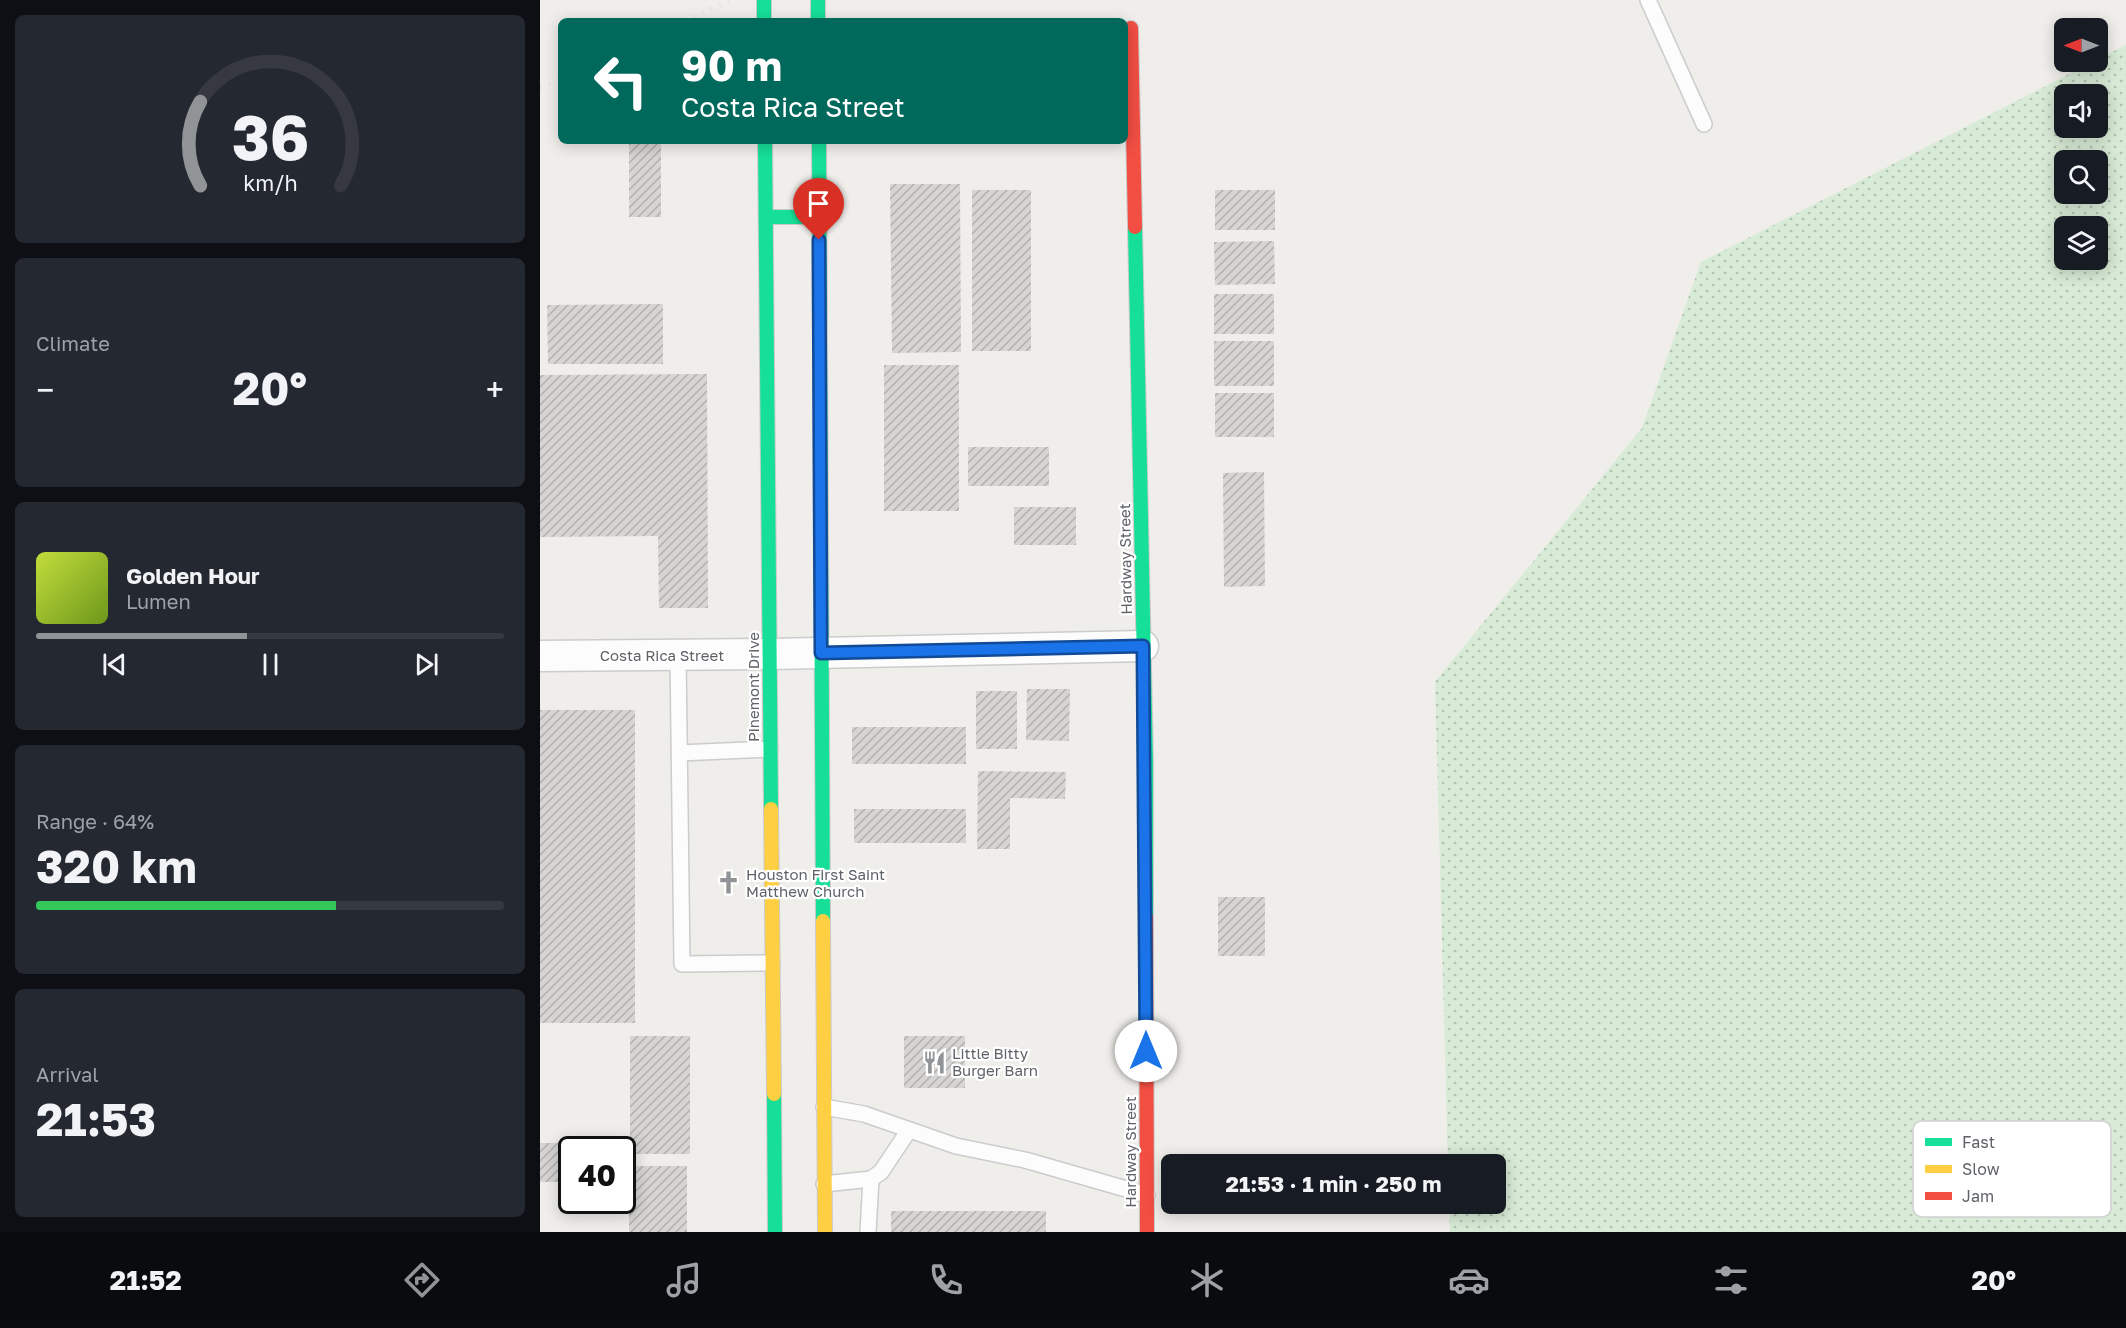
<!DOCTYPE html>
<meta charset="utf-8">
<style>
:root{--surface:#171b24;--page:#242831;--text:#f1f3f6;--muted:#9ea1a6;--line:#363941;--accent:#919496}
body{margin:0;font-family:"Golos Text",sans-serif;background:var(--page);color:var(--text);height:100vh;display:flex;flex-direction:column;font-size:22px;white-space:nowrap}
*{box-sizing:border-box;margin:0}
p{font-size:20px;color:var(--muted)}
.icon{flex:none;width:33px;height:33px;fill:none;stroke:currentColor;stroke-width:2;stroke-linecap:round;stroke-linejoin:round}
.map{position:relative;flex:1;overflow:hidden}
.drawer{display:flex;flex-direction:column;gap:15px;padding:15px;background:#0d0f14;width:540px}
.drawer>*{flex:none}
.guide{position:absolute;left:18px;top:18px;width:570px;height:126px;border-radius:9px;box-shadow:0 3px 15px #0003;background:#00695c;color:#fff;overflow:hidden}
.needle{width:39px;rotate:270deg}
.fabs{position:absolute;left:1514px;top:18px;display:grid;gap:12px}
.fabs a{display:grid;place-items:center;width:54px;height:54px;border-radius:9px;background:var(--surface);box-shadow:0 3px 15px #0003;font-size:30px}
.speed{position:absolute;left:18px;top:1136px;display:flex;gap:12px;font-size:30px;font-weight:700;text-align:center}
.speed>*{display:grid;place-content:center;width:78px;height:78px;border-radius:50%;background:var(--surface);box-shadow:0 3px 15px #0003;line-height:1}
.speed .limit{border:3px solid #111;border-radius:9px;background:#fff;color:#111}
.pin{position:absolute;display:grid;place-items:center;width:51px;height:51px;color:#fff;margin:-62px -26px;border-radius:50% 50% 50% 0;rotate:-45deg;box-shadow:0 0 6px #0007}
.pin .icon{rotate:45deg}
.me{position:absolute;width:66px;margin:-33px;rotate:0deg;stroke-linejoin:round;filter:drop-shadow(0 0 4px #0008)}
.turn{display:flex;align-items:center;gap:21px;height:126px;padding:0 24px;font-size:27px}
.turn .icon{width:78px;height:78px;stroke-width:2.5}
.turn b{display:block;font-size:42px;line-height:51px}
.big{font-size:45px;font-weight:700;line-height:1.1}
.drawer .widget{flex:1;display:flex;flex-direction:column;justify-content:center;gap:9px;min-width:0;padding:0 21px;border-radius:9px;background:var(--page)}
.drawer .dial{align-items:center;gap:0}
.dial svg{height:156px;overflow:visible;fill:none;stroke:var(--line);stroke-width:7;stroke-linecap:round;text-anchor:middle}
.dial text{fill:var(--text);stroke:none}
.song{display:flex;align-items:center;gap:18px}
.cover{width:72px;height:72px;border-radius:9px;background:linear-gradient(135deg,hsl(70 70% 55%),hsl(80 70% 35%))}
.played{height:6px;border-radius:3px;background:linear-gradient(90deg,var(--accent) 45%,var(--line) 45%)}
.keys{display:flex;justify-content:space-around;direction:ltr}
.heat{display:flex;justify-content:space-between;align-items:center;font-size:33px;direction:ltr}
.charge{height:9px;border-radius:4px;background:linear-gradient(90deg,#34c759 64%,var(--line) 0)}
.trip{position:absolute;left:621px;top:1154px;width:345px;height:60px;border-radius:9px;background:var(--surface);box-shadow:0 3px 15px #0003;font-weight:700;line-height:60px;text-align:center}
.tab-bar{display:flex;height:96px;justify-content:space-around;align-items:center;background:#090b0e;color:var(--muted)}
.tab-bar .icon{width:42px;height:42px}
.tab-bar .selected{color:var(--accent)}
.tab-bar b{font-size:27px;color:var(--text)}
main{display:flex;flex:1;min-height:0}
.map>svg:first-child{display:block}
.green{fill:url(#green-dots);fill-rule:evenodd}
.building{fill:url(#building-hatch)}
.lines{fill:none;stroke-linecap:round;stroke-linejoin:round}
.lane-casing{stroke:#cbcccc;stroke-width:18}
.street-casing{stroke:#cbcccc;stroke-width:33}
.fast-casing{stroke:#cacacb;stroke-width:16}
.slow-casing{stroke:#cacacb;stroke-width:16}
.jam-casing{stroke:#cacacb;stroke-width:16}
.lane{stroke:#fdfcfc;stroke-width:15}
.street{stroke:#fdfcfc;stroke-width:30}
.fast{stroke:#16e098;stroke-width:14}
.slow{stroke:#ffcf43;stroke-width:14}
.jam{stroke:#f24e42;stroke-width:14}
.rail{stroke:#e4e4e4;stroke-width:4.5;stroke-dasharray:1.5 8;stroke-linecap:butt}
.route-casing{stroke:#114b97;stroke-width:15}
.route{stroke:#1a73e8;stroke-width:10}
.labels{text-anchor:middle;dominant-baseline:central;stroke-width:4.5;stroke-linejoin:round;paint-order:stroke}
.street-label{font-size:15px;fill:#5f6368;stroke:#fff}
.poi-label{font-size:15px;fill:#5f6368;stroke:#fff;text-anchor:start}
.key{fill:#fff;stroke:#cfd0d2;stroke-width:1.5}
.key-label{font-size:16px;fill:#5f6368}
</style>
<main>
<section class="drawer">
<div class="widget dial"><svg viewBox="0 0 100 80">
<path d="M14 69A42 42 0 1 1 86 69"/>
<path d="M14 69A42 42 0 0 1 14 26" stroke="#919496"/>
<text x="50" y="56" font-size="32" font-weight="700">36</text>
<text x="50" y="72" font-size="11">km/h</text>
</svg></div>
<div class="widget"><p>Climate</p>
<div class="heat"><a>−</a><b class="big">20°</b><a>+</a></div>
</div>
<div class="widget">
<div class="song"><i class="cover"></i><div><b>Golden Hour</b><p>Lumen</p></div></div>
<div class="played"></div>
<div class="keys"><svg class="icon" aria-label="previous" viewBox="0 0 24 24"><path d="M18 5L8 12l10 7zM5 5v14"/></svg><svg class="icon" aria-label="pause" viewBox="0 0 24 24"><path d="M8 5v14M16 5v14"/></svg><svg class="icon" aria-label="next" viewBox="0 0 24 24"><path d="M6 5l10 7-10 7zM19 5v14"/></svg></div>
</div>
<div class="widget"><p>Range · 64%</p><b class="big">320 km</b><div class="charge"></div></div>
<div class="widget"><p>Arrival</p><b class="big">21:53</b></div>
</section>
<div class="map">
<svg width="1586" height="1232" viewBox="0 0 1586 1232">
<defs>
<pattern id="green-dots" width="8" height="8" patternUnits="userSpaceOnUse" patternTransform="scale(1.5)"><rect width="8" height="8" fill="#d8ebd6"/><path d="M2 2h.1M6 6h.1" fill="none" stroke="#b2c2b1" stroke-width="1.8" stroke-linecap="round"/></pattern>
<pattern id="building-hatch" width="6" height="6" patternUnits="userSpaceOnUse" patternTransform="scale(1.5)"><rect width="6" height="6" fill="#d6d5d3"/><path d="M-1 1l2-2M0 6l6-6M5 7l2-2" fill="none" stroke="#b1b0af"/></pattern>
</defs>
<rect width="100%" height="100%" fill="#efeeea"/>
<path class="green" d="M1586,45V1232H910L909,1203H956V1164H908L895,682L1102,428L1161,262ZM1524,94H1557V128H1524ZM1524,160H1557V194H1524ZM1524,226H1557V260H1524Z"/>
<path class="building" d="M89,141H121V217H89Z
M350,184H420L421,352L352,353Z
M432,190H491V351H432Z
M675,190H735V230H675Z
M734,241L735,284L675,285L674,242Z
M674,294H734V334H674Z
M123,304V364H8L7,305Z
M674,341H734V386H674Z
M344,365H419V511H344Z
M167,374L168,608H119L118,536L0,537V375Z
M675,393H734V437H675Z
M428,447H509V486H428Z
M724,472L725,586L684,587L683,473Z
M474,507H536V545H474Z
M487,689H530L529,741L486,740Z
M436,691H477V749H436Z
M0,710H95V1023H0Z
M312,727H426V764H312Z
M438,771L526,772L525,799L470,798V849H437Z
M314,809H426V843H314Z
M678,897H725V956H678Z
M90,1036H150V1154H90Z
M364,1036H425V1088H364Z
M0,1143H49V1149H32V1182H0Z
M89,1166H147V1232H89Z
M351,1211H506V1232H351Z"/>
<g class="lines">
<defs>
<path id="lane" d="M1108,0L1164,124
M138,655L142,964L232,963
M139,753L230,749
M284,1107L324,1114L416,1146L485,1160L607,1195
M284,1184L331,1179L341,1172L369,1130
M328,1232L331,1179"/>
<path id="street" d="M0,656L230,654L603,646"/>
<path id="fast" d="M224,0V21
M278,0V21
M225,141L231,809
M279,141L283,921
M226,217H279
M595,227L606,763V917
M234,1094L235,1232"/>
<path id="slow" d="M231,809L234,1094
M283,921L285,1232"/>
<path id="jam" d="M591,28L595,227
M606,917L607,1232"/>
</defs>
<use href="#lane" class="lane-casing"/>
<use href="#street" class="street-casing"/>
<use href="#fast" class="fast-casing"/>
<use href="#slow" class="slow-casing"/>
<use href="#jam" class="jam-casing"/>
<use href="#lane" class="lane"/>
<use href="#street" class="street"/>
<use href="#fast" class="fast"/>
<use href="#slow" class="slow"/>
<use href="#jam" class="jam"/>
<path class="rail" d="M145,21L191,0
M0,88L21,79"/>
</g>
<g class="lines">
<defs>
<path id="route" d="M279,240L281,653L603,646L606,1051"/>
</defs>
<use href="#route" class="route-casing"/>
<use href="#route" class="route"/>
</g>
<defs>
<symbol id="church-bare" viewBox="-9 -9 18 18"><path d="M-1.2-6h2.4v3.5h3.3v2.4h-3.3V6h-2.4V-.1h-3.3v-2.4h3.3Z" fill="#919496" stroke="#fff" stroke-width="2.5" paint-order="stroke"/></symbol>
<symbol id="restaurant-bare" viewBox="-9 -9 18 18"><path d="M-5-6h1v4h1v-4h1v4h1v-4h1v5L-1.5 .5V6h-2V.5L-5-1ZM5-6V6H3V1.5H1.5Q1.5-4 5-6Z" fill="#919496" stroke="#fff" stroke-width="2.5" paint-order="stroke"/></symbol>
</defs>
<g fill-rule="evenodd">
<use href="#church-bare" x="172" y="866" width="33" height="33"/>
<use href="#restaurant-bare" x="378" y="1046" width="33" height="33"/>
</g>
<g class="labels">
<g class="street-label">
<text transform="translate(585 559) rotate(-91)">Hardway Street</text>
<text x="122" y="655">Costa Rica Street</text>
<text transform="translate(213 687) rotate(-90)">Pinemont Drive</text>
<text transform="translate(590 1152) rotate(-90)">Hardway Street</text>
</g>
<g class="poi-label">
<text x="206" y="874">Houston First Saint<tspan x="206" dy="17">Matthew Church</tspan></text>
<text x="412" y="1053">Little Bitty<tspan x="412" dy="17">Burger Barn</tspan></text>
</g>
</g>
<rect x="1373" y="1121" width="198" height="96" rx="9" class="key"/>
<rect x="1385" y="1138" width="27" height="8" fill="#16e098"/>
<rect x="1385" y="1165" width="27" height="8" fill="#ffcf43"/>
<rect x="1385" y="1192" width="27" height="8" fill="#f24e42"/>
<g class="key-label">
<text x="1422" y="1148">Fast</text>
<text x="1422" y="1175">Slow</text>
<text x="1422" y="1202">Jam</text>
</g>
</svg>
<div class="fabs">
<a><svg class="needle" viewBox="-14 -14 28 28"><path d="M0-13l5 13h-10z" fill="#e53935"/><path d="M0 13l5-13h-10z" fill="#9ea1a6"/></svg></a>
<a><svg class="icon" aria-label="sound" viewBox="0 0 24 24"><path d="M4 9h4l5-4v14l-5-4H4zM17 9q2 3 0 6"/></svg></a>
<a><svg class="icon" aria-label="search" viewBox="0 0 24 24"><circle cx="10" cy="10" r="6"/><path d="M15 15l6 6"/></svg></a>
<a><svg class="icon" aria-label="layers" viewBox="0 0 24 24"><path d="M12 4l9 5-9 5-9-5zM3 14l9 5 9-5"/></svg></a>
</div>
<div class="speed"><div class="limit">40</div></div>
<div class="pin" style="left:279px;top:240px;background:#d93025"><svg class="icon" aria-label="arrive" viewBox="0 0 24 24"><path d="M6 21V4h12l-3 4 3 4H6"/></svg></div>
<svg class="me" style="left:606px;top:1051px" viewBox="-20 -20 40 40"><circle r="19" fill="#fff"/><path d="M0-13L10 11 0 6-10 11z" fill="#1a73e8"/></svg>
<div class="trip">21:53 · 1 min · 250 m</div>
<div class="guide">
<div class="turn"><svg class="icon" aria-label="left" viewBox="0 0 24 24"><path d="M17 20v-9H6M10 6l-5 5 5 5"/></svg><div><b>90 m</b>Costa Rica Street</div></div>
</div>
</div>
</main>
<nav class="tab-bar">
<b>21:52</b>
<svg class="icon selected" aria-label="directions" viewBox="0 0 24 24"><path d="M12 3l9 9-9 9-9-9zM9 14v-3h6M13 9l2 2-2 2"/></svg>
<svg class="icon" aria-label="music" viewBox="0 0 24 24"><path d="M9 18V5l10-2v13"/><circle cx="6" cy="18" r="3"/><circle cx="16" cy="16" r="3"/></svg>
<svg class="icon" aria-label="phone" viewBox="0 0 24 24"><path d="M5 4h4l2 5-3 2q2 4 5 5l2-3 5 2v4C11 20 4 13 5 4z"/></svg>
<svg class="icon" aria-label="climate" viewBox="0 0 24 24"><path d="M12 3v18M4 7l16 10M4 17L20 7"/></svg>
<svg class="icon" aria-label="car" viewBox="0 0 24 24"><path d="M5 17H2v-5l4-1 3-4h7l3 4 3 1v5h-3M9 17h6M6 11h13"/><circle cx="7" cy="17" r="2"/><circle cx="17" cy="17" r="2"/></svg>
<svg class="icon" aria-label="filters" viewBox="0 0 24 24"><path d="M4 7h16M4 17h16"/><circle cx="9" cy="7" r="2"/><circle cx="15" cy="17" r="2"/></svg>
<b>20°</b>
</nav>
